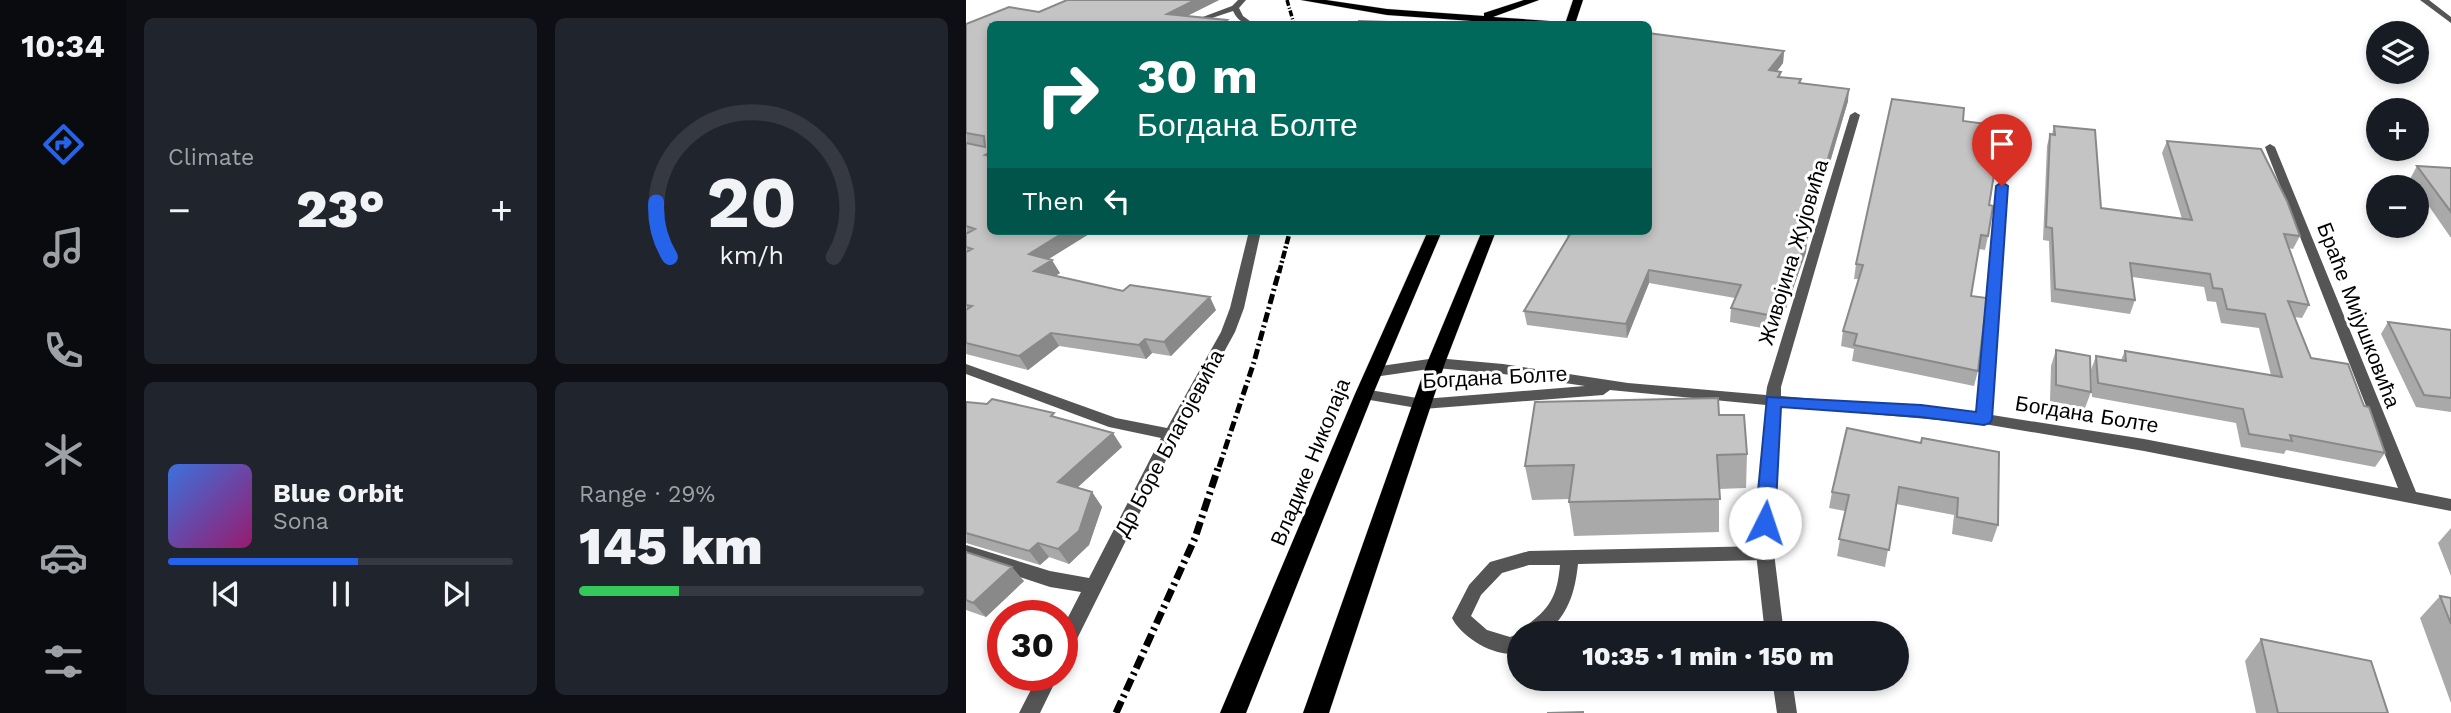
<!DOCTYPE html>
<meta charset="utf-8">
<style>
:root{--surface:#171b24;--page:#20242c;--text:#f1f3f6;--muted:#9ea1a6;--line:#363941;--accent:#2563eb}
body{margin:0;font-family:"Work Sans",sans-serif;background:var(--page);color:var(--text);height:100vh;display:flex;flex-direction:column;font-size:26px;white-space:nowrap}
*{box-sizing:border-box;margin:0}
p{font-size:23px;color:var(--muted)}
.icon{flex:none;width:38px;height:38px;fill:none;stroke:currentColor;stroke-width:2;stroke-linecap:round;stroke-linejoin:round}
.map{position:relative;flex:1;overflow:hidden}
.sheet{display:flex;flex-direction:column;gap:18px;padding:18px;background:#0d0f14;width:840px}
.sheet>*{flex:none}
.guide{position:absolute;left:21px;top:21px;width:665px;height:214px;border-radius:10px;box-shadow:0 4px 10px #0003;background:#00695c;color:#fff;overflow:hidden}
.fabs{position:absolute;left:1400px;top:21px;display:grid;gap:14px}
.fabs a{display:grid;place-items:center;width:63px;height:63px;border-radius:50%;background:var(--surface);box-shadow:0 4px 10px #0003;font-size:35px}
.speed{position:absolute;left:21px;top:600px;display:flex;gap:14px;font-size:35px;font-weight:700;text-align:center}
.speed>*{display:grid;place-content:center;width:91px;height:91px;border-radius:50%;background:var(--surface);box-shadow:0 4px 10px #0003;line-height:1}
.speed .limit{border:10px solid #d22;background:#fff;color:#111}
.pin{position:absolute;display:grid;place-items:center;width:60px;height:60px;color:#fff;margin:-72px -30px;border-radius:50% 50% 50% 0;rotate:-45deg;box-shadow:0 0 7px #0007}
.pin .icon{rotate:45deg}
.me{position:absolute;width:77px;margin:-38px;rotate:4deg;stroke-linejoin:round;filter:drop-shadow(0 0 5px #0008)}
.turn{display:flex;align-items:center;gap:24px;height:147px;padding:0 35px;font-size:32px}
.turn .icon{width:91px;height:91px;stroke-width:2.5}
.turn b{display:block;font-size:49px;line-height:60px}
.then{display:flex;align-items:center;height:66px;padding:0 35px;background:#0003;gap:14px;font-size:26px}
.big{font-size:52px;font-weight:800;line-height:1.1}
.sheet .card{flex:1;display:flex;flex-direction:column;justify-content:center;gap:10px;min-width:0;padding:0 24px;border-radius:10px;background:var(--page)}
.sheet .dial{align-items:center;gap:0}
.dial svg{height:182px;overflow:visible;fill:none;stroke:var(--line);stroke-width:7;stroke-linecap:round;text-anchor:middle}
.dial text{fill:var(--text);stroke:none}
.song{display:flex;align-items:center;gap:21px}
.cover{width:84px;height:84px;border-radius:10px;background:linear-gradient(135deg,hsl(220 70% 55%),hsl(320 70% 35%))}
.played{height:7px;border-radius:4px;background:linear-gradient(90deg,var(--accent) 55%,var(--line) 55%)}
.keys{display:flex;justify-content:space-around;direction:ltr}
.heat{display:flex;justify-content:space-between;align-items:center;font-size:38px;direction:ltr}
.charge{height:10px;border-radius:5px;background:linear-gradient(90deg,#34c759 29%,var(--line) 0)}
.sheet .tiles{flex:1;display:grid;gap:18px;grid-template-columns:repeat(2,1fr)}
.trip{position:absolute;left:541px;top:621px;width:402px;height:70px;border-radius:35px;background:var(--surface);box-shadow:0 4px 10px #0003;font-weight:800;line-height:70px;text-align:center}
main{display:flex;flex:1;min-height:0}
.dock{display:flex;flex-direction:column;width:126px;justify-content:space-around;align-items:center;background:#090b0e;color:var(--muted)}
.dock .icon{width:49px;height:49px}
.dock .current{color:var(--accent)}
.dock b{font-size:32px;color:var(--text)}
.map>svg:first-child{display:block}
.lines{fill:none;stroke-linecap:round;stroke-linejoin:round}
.primary-casing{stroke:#dbdbdb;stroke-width:1}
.service{fill:#555;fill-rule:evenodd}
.minor{fill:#555;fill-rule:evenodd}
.primary{fill:#000;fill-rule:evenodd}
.rail-far3{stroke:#000;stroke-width:3.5;stroke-dasharray:6 2 1 2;stroke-linecap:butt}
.rail-far2{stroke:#000;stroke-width:4.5;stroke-dasharray:8 2.5 2 2.5;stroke-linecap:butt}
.rail-far1{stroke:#000;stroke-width:5;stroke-dasharray:10 3.5 2 3.5;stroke-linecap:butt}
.rail{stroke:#000;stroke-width:7;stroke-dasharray:13 4.5 2.5 4.5;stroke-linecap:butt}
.wall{fill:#a9a9a9}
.shaded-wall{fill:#898989}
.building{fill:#c4c4c4;stroke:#898989;stroke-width:2}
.route{fill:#2563eb;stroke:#184099;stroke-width:2}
.labels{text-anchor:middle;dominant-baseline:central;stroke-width:6;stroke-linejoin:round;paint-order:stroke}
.street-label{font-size:21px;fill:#000;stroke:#fff}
</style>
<main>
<nav class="dock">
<b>10:34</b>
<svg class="icon current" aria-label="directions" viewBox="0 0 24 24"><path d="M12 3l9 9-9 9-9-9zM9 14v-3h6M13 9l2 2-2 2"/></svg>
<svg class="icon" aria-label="music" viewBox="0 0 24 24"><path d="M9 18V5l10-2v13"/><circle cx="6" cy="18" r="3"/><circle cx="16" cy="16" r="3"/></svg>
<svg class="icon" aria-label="phone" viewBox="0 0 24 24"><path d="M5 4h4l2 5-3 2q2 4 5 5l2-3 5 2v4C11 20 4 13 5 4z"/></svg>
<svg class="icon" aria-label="climate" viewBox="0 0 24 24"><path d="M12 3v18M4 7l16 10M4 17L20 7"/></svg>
<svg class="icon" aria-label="car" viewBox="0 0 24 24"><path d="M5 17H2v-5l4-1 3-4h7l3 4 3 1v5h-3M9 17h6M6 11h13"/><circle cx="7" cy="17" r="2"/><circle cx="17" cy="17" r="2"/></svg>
<svg class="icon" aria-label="filters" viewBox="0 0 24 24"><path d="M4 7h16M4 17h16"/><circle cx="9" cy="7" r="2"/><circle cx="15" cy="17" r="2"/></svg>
</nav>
<section class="sheet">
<div class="tiles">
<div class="card"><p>Climate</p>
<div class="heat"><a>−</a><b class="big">23°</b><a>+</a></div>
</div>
<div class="card dial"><svg viewBox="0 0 100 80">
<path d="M14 69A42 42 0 1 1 86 69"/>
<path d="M14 69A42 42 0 0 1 8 45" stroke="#2563eb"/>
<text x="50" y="56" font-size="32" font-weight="700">20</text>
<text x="50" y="72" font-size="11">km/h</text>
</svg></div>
<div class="card">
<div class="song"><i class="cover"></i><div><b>Blue Orbit</b><p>Sona</p></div></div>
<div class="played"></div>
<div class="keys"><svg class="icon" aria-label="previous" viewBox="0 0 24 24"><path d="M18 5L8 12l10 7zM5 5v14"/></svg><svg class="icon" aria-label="pause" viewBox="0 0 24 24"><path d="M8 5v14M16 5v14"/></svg><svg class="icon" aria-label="next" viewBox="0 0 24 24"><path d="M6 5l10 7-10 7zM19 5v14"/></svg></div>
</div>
<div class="card"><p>Range · 29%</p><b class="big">145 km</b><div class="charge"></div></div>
</div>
</section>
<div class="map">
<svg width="1485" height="713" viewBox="0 0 1485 713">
<rect width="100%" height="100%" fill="#fff"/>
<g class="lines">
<defs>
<path id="primary" d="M335,0H360L421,9L518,16V13L558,0H573L527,17L583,21L588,24H549L421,15Z
M607,0H617L609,24H599Z
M462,231H476L407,394L280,713H254L389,394Z
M516,231H530L479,363L363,713H337L461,363Z"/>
</defs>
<use href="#primary" class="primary-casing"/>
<path class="service" d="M1454,0H1463L1485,17V23Z
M799,546L805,548L808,553L805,558L799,560L612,564C609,593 602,615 579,634H553V652C532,660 495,637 486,618L503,585L524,562L563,551ZM563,565H594C591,597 584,609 557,628L555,633L544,637L521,630L505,616L515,595L536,573Z"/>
<path class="minor" d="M272,0H280L273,8L277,16L288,24C277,24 272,21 267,11L228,24H218L266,6Z
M889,112L894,115L815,387V396L1011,413L1031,186L1036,183L1041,186L1026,415L1178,439L1432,488L1299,147L1304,144L1309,147L1450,492L1485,499V511L1178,451L1018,424L814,406L808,553L818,634H799L790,553L800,405L644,390L637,395L457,409L398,399L391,394L398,389L457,399L619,386L537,374L470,368L408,377L401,372L408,367L470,358L537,364L662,383L800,395L801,387L884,115Z
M283,231H295L278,308L269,332L213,434L103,655L96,658V629L115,592L84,587L0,559V545L84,571L123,578L195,438L143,427L0,374V364L150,418L201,428L255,332L264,308Z
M72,676H92L74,713H53Z
M806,679H826L831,713H811Z"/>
<use href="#primary" class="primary"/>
<path class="rail-far3" d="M321,0L328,24"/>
<path class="rail-far2" d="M313,273L324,231"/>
<path class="rail-far1" d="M253,467L288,362L313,271"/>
<path class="rail" d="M150,713L229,538L253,465"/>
</g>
<path class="wall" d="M101,0H253L221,16L261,20L262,24H24V231L83,259L94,273L89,276L250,310L205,356L186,353L180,359L93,346L62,370L0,354V24L73,12Z
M818,51L817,63L811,71L815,72L814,77L882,101L841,240L840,252L812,331L764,322L765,308L769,298L683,283L661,338L561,325L558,311L602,238L600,231H682Z
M997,121L1023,205L1022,236L1019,250L1013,249L1005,296L1012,371L1008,386L886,361L888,349L875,346L877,331L893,279H888L890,264Z
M1088,126L1135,208L1216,219L1196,153L1201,141L1334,236L1327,249L1323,248L1343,305L1336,318L1328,317L1345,358L1398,406L1419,453L1409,467L1320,450L1318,454L1275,447L1270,423L1126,397L1125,370L1130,356L1155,360L1159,351L1305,375L1293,328L1255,323L1250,302L1241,301L1238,287L1166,277L1169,300L1164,314L1085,302L1083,241L1077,240L1081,146L1084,134H1086Z
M1451,166L1485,168V238L1451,189V187H1450L1444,179Z
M1422,322L1485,330V412L1450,407L1415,334Z
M1090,350L1125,392L1119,408L1084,401L1085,366Z
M0,402L90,417L156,447L111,488L126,492L136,507L123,545L103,564L83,557L74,565L0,543Z
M753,415L781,454L780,488L753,489V532L608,536L603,502L604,499L566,500L559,466Z
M955,443L1032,525L1026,542L986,534L988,515L930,504L919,567L871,556L879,511L863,508L866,492Z
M1485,528V576L1472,543Z
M0,552L58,581L20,617L0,610Z
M1474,596L1485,598V703L1454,618Z
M1295,639L1422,713H1290L1279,661Z"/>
<path class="shaded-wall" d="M229,0H253L205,24L201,14Z
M818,51L817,63L803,82V70Z
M883,89L882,101L841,240L840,252L812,331L813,317Z
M100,231H128L70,267L63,254Z
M86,260L94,273L76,284L68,271Z
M683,270V283L661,338L660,324Z
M244,297L250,310L205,356L198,342Z
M85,333L93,346L62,370L53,356Z
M179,339L186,353L180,359L173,345Z
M147,433L156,447L102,496L92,482Z
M126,492L136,507L123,545L103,564L92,549Z
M72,543L83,557L74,565L63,551Z
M46,567L58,581L20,617L7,603Z"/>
<path class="building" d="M101,0H229L201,14L261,20L255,24H24V152L19,155L24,156V231H100L63,254L86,260L68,271L157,291L164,285L244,297L198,342L179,339L173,345L85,333L53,356L0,343V310L6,306L0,305V252L6,249L0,247V234L9,229L0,226V143L19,147L18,136L0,133V24L43,7L73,12Z
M393,21L482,24H393Z
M682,33L818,51L803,70L815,72L812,77L835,79L833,83L883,89L838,238H841L813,317L765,308L775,285L683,270L660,324L558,311L606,231H682Z
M926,99L998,108L997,121L1036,126L1023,205L1027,206L1022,236L1015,235L1005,296L1021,298L1012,371L888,345L891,334L877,331L897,265L890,264Z
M1088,126L1129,130L1135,208L1226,220L1201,141L1295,149L1321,201L1334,236L1318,234L1343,305L1322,301L1345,358L1382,364L1398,406L1403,407L1419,453L1324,435L1326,441L1283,434L1277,409L1132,383L1130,356L1160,361L1159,351L1316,377L1299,314L1261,309L1256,289L1247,288L1244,274L1164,263L1169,300L1089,289L1086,228L1080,227L1084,134L1089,135Z
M1451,166L1485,168V212Z
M1422,322L1485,330V398L1458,395Z
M1090,350L1124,356L1125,392L1090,385Z
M752,398L753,415H778L781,454L751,455L754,499L603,502L608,465L559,466L569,402Z
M26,399L88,413L85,416L147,433L92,482L126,492L113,531L92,549L72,543L63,551L0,533V402L21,404Z
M881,428L955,443L956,438L1033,452L1032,525L991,517L992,498L933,487L923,550L873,539L883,495L866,492Z
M0,552L46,567L7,603L0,600Z
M1474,596L1485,598V624Z
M1295,639L1405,661L1422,713H1312Z
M617,712V713H581Z"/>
<path class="route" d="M1036,182L1042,186L1026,419L1024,423L1018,425L955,417L815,407L809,523L806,528L799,531L792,528L789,523L801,397L955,405L1010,412L1030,186Z"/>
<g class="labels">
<g class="street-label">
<text transform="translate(827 252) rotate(-73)">Живојина Жујовића</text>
<text transform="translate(1393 315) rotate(69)">Браће Мијушковића</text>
<text transform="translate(529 377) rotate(-3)">Богдана Болте</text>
<text transform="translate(1121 414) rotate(9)">Богдана Болте</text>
<text transform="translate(203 443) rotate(-62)">Др Боре Благојевића</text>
<text transform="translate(344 462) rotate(-68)">Владике Николаја</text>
</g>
</g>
</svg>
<div class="fabs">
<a><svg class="icon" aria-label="layers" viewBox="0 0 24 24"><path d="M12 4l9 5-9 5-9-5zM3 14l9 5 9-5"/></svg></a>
<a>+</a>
<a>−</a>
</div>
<div class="speed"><div class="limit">30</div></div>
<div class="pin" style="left:1036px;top:186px;background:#d93025"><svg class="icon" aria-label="arrive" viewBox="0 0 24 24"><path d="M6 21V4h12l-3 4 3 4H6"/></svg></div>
<svg class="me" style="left:799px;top:523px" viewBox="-20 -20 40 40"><circle r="19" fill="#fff"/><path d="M0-13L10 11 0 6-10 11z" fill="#2563eb"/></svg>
<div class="trip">10:35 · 1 min · 150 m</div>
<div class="guide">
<div class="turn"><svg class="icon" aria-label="right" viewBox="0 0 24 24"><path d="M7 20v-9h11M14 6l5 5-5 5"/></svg><div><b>30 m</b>Богдана Болте</div></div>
<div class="then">Then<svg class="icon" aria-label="left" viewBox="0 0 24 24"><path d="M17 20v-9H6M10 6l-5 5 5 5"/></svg></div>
</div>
</div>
</main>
